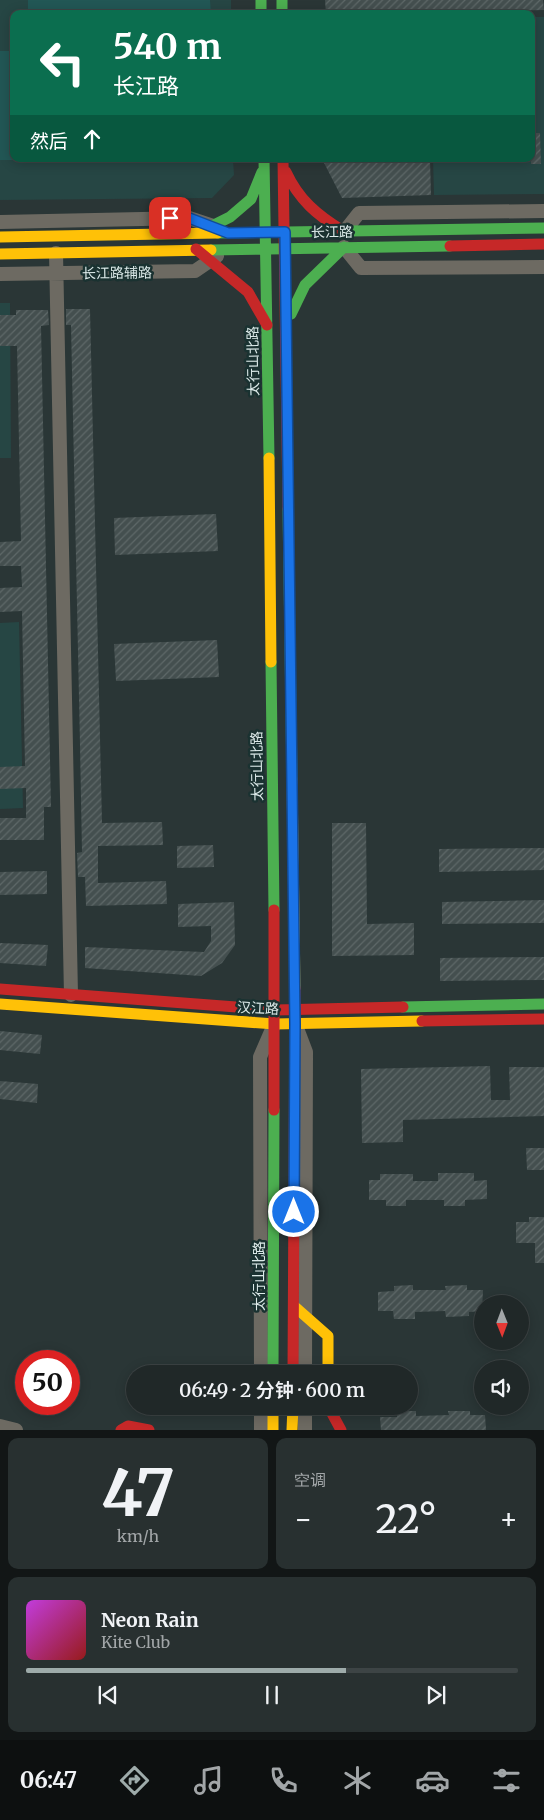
<!DOCTYPE html>
<html lang="zh">
<meta charset="utf-8">
<style>
:root{--surface:#202828;--page:#283030;--text:#f1f3f6;--muted:#a2a6a8;--line:#3d4445;--accent:#9eabaa}
body{margin:0;font-family:Merriweather,"Noto Sans SC",serif;background:var(--page);color:var(--text);height:100vh;display:flex;flex-direction:column;font-size:19px;white-space:nowrap}
*{box-sizing:border-box;margin:0}
p{font-size:16px;color:var(--muted)}
.icon{flex:none;width:28px;height:28px;fill:none;stroke:currentColor;stroke-width:2;stroke-linecap:round;stroke-linejoin:round}
.map{position:relative;height:1430px;overflow:hidden}
.sheet{display:flex;flex-direction:column;gap:8px;padding:8px;background:#121616;flex:1}
.sheet>*{flex:none}
.banner{position:absolute;left:10px;top:10px;width:525px;height:152px;border-radius:10px;box-shadow:0 2px 12px #0003,0 0 0 1px var(--line);background:#0b6e4f;color:#fff;overflow:hidden}
.needle{width:32px;rotate:179deg}
.tools{position:absolute;left:474px;top:1295px;display:grid;gap:10px}
.tools a{display:grid;place-items:center;width:55px;height:55px;border-radius:50%;background:var(--surface);box-shadow:0 2px 12px #0003,0 0 0 1px var(--line);font-size:25px}
.speed{position:absolute;left:15px;top:1350px;display:flex;gap:10px;font-size:25px;font-weight:700;text-align:center}
.speed>*{display:grid;place-content:center;width:65px;height:65px;border-radius:50%;background:var(--surface);box-shadow:0 2px 12px #0003,0 0 0 1px var(--line);line-height:1}
.speed .limit{border:8px solid #d22;background:#fff;color:#111}
.pin{position:absolute;display:grid;place-items:center;width:42px;height:42px;color:#fff;margin:-21px;border-radius:10px;box-shadow:0 2px 8px #0006}
.me{position:absolute;width:55px;margin:-28px;rotate:0deg;stroke-linejoin:round;filter:drop-shadow(0 0 4px #0008)}
.turn{display:flex;align-items:center;gap:18px;height:105px;padding:0 20px;font-size:22px}
.turn .icon{width:65px;height:65px;stroke-width:2.5}
.turn b{display:block;font-size:35px;line-height:42px}
.then{display:flex;align-items:center;height:48px;padding:0 20px;background:#0003;gap:10px;font-size:19px}
.big{font-size:38px;font-weight:600;line-height:1.1}
.sheet .card{flex:1;display:flex;flex-direction:column;justify-content:center;gap:8px;min-width:0;padding:0 18px;border-radius:10px;background:var(--page)}
.sheet .dial{align-items:center;gap:0}
.dial b{font-size:65px;line-height:1}
.song{display:flex;align-items:center;gap:15px}
.cover{width:60px;height:60px;border-radius:8px;background:linear-gradient(135deg,hsl(290 70% 55%),hsl(0 70% 35%))}
.played{height:5px;border-radius:2px;background:linear-gradient(90deg,var(--accent) 65%,var(--line) 65%)}
.keys{display:flex;justify-content:space-around;direction:ltr}
.heat{display:flex;justify-content:space-between;align-items:center;font-size:28px;direction:ltr}
.sheet .tiles{flex:1;display:grid;gap:8px;grid-template-columns:1fr 1fr}
.card:last-child{grid-column:span 2}
.trip{position:absolute;left:126px;top:1365px;width:292px;height:50px;border-radius:25px;background:var(--surface);box-shadow:0 2px 12px #0003,0 0 0 1px var(--line);font-weight:600;line-height:50px;text-align:center}
.tabs{display:flex;height:80px;justify-content:space-around;align-items:center;background:#0d1010;color:var(--muted)}
.tabs .icon{width:35px;height:35px}
.tabs .selected{color:var(--accent)}
.tabs b{font-size:22px;color:var(--text)}
.map>svg:first-child{display:block}
.built{fill:#264644}
.garden{fill:#225755}
.building{fill:url(#building-hatch)}
.lines{fill:none;stroke-linecap:round;stroke-linejoin:round}
.street{stroke:#6d6a62;stroke-width:14}
.fast{stroke:#4caf50;stroke-width:11}
.slow{stroke:#ffc107;stroke-width:11}
.jam{stroke:#c62828;stroke-width:11}
.route-casing{stroke:#114b97;stroke-width:12}
.route{stroke:#1a73e8;stroke-width:9}
.labels{text-anchor:middle;dominant-baseline:central;stroke-width:5;stroke-linejoin:round;paint-order:stroke}
.street-label{font-size:14px;fill:#dceae9;stroke:#1a3231}
</style>
<div class="map">
<svg width="544" height="1430" viewBox="0 0 544 1430">
<defs>
<pattern id="building-hatch" width="6" height="6" patternUnits="userSpaceOnUse" patternTransform="scale(1.25)"><rect width="6" height="6" fill="#444f4f"/><path d="M-1 1l2-2M0 6l6-6M5 7l2-2" fill="none" stroke="#5e6868"/></pattern>
</defs>
<rect width="100%" height="100%" fill="#2a3636"/>
<path class="built" d="M0,0H231V14H14V159H233L234,175L212,198L0,200Z
M531,17H544V194L434,195L433,159H531Z
M0,303H10L11,458H0Z
M19,622L23,808L0,809V623Z"/>
<path class="garden" d="M28,0H210L211,14H28Z
M0,51H14V159L19,160H0Z"/>
<path class="building" d="M325,0H543L544,10L326,14Z
M531,133H540L541,164H531Z
M322,159H430L431,195L342,198Z
M66,309H90L102,823L162,822L163,845L98,846V883L166,881L167,904L86,906L85,877H78L77,853L82,852L80,745L71,325H66Z
M16,310H48L49,325L41,326L51,807H44V840H0V818H26V788L0,789V767L25,766L22,611L0,612V588L22,587L21,566H0V542L21,541L17,346H0V315H16Z
M216,514L218,551L115,555L114,518Z
M217,640L219,677L116,681L114,644Z
M332,823H366L367,924L414,923V955L332,956Z
M213,845L214,867L177,868V846Z
M544,848V870L439,872V849Z
M47,871V894L0,895V872Z
M544,900V923L442,924V902Z
M234,902L235,945L222,963L201,976L85,968V947L204,952L211,941V926L178,927V904Z
M0,943L48,945L46,966L0,963Z
M544,957V980L440,981V958Z
M0,1031L42,1035L40,1054L0,1050Z
M490,1066L491,1100H510L509,1067H544V1116L403,1120V1142L362,1143L361,1069Z
M0,1081L38,1084L37,1103L0,1099Z
M526,1148H544V1170H527Z
M438,1173H474V1181L487,1180V1199L465,1200V1206H444V1200H406V1206H386V1200H369V1180H380V1174H413V1181H438Z
M529,1217H544V1263H535V1243H516V1222H529Z
M413,1285V1290H446L445,1286L467,1285V1290H483L482,1311L469,1312V1316L446,1317L445,1311L415,1312V1319H394L393,1311H378V1292L394,1291V1286Z
M397,1411H416V1416L449,1415L448,1411H470V1415H485L486,1430H381L380,1417H397Z"/>
<g class="lines">
<path class="street" d="M0,222L189,218L216,227
M344,232L359,213L544,211
M344,247L361,268L544,267
M56,253L71,995
M0,274L195,271L217,256
M298,1031L306,1052L305,1374
M261,1374L260,1057L273,1027
M261,1406V1430
M305,1406V1430
M0,1426L16,1430"/>
<path class="fast" d="M261,0V14
M282,0V14
M264,159L269,458
M202,231L230,217L251,199L262,172
M218,233L544,228
M211,250L450,246
M291,314L305,285L344,247
M288,509L292,779
M271,662L274,910
M403,1007L544,1004
M273,1374L274,1110"/>
<path class="slow" d="M0,237L218,233
M0,254L211,250
M269,458L271,662
M292,779L295,988
M0,1004L275,1024L422,1021
M294,1306L328,1336V1374
M273,1406V1430
M292,1430L293,1406"/>
<path class="jam" d="M283,159L288,509
M286,172C299,200 317,215 343,231
M450,246L544,244
M196,249L248,292L267,325
M274,910V1110
M0,989L275,1010L403,1007
M422,1021L544,1019
M293,1374L295,988
M328,1406L341,1430
M121,1430L128,1426L149,1430"/>
</g>
<g class="lines">
<defs>
<path id="route" d="M170,218H189L228,233L285,232L295,1024L294,1212"/>
</defs>
<use href="#route" class="route-casing"/>
<use href="#route" class="route"/>
</g>
<g class="labels">
<g class="street-label">
<text transform="translate(332 232) rotate(-1)">长江路</text>
<text transform="translate(117 273) rotate(-1)">长江路辅路</text>
<text transform="translate(253 361) rotate(-91)">太行山北路</text>
<text transform="translate(257 766) rotate(-91)">太行山北路</text>
<text transform="translate(258 1008) rotate(3)">汉江路</text>
<text transform="translate(259 1276) rotate(-90)">太行山北路</text>
</g>
</g>
</svg>
<div class="tools">
<a><svg class="needle" viewBox="-14 -14 28 28"><path d="M0-13l5 13h-10z" fill="#e53935"/><path d="M0 13l5-13h-10z" fill="#a2a6a8"/></svg></a>
<a><svg class="icon" aria-label="sound" viewBox="0 0 24 24"><path d="M4 9h4l5-4v14l-5-4H4zM17 9q2 3 0 6"/></svg></a>
</div>
<div class="speed"><div class="limit">50</div></div>
<div class="pin" style="left:170px;top:218px;background:#d93025"><svg class="icon" aria-label="arrive" viewBox="0 0 24 24"><path d="M6 21V4h12l-3 4 3 4H6"/></svg></div>
<svg class="me" style="left:294px;top:1212px" viewBox="-20 -20 40 40"><circle r="17" fill="#1a73e8" stroke="#fff" stroke-width="3"/><path d="M0-11L8 9 0 5-8 9z" fill="#fff"/></svg>
<div class="trip">06:49 · 2 分钟 · 600 m</div>
<div class="banner">
<div class="turn"><svg class="icon" aria-label="left" viewBox="0 0 24 24"><path d="M17 20v-9H6M10 6l-5 5 5 5"/></svg><div><b>540 m</b>长江路</div></div>
<div class="then">然后<svg class="icon" aria-label="ahead" viewBox="0 0 24 24"><path d="M12 20V5M6 11l6-6 6 6"/></svg></div>
</div>
</div>
<section class="sheet">
<div class="tiles">
<div class="card dial"><b>47</b><p>km/h</p></div>
<div class="card"><p>空调</p>
<div class="heat"><a>−</a><b class="big">22°</b><a>+</a></div>
</div>
<div class="card">
<div class="song"><i class="cover"></i><div><b>Neon Rain</b><p>Kite Club</p></div></div>
<div class="played"></div>
<div class="keys"><svg class="icon" aria-label="previous" viewBox="0 0 24 24"><path d="M18 5L8 12l10 7zM5 5v14"/></svg><svg class="icon" aria-label="pause" viewBox="0 0 24 24"><path d="M8 5v14M16 5v14"/></svg><svg class="icon" aria-label="next" viewBox="0 0 24 24"><path d="M6 5l10 7-10 7zM19 5v14"/></svg></div>
</div>
</div>
</section>
<nav class="tabs">
<b>06:47</b>
<svg class="icon selected" aria-label="directions" viewBox="0 0 24 24"><path d="M12 3l9 9-9 9-9-9zM9 14v-3h6M13 9l2 2-2 2"/></svg>
<svg class="icon" aria-label="music" viewBox="0 0 24 24"><path d="M9 18V5l10-2v13"/><circle cx="6" cy="18" r="3"/><circle cx="16" cy="16" r="3"/></svg>
<svg class="icon" aria-label="phone" viewBox="0 0 24 24"><path d="M5 4h4l2 5-3 2q2 4 5 5l2-3 5 2v4C11 20 4 13 5 4z"/></svg>
<svg class="icon" aria-label="climate" viewBox="0 0 24 24"><path d="M12 3v18M4 7l16 10M4 17L20 7"/></svg>
<svg class="icon" aria-label="car" viewBox="0 0 24 24"><path d="M5 17H2v-5l4-1 3-4h7l3 4 3 1v5h-3M9 17h6M6 11h13"/><circle cx="7" cy="17" r="2"/><circle cx="17" cy="17" r="2"/></svg>
<svg class="icon" aria-label="filters" viewBox="0 0 24 24"><path d="M4 7h16M4 17h16"/><circle cx="9" cy="7" r="2"/><circle cx="15" cy="17" r="2"/></svg>
</nav>
